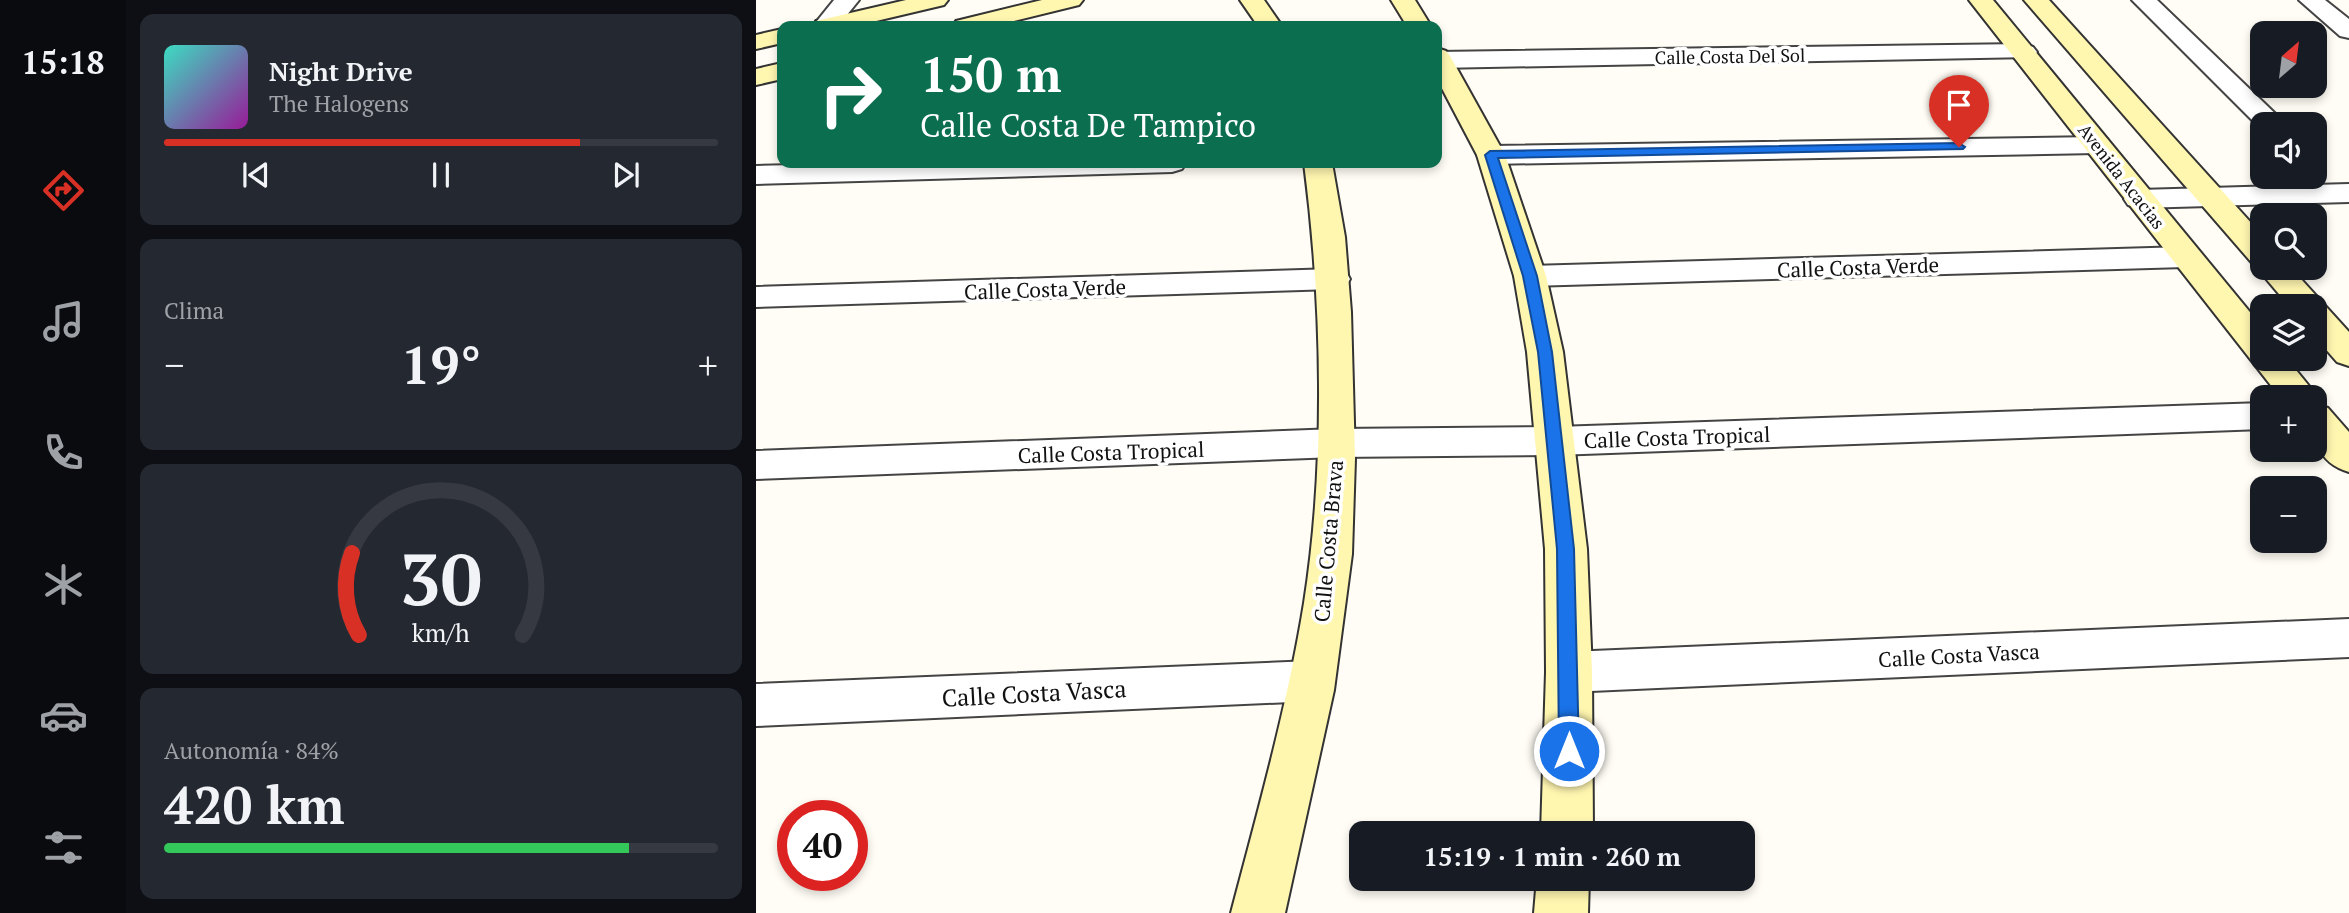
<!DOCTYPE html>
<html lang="es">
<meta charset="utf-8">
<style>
:root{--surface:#171b24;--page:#242831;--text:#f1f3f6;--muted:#9ea1a6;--line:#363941;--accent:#d93025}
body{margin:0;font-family:"PT Serif",serif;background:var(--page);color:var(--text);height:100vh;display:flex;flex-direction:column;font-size:26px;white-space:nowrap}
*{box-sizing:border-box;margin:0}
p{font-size:23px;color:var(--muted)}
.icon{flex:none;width:38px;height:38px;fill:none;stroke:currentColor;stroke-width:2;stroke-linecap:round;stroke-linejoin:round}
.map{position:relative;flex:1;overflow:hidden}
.drawer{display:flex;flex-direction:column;gap:14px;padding:14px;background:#0d0f14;width:630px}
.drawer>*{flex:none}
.guide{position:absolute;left:21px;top:21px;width:665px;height:147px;border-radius:14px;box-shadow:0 4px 10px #0003;background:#0b6e4f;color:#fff;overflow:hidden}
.needle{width:46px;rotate:28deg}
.tools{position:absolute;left:1494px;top:21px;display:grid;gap:14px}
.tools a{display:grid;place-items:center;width:77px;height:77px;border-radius:14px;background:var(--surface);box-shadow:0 4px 10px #0003;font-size:35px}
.speed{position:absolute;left:21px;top:800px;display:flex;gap:14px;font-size:35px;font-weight:700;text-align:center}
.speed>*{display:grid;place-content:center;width:91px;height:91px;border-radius:50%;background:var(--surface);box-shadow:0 4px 10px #0003;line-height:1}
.speed .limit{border:10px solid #d22;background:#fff;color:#111}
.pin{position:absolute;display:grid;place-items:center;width:60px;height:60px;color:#fff;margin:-72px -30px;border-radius:50% 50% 50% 0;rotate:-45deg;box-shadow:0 0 7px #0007}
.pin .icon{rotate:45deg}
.me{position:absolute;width:77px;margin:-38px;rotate:0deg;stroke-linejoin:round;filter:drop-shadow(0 0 5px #0008)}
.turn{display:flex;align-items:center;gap:24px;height:147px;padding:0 28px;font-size:32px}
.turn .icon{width:91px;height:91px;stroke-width:2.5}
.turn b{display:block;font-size:49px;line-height:60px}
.big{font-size:52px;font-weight:800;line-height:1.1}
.drawer .card{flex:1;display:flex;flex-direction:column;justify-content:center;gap:10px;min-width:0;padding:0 24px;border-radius:14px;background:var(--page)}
.drawer .dial{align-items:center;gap:0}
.dial svg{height:182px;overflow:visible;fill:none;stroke:var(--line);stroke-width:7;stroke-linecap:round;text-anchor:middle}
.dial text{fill:var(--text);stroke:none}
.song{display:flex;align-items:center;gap:21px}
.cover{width:84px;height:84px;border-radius:10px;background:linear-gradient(135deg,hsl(170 70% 55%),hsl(300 70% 35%))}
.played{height:7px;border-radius:4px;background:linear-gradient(90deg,var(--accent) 75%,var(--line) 75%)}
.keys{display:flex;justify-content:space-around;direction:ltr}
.heat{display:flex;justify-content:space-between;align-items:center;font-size:38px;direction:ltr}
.charge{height:10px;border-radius:5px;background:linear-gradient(90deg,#34c759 84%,var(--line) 0)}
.trip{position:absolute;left:593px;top:821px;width:406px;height:70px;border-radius:14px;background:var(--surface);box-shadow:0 4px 10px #0003;font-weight:800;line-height:70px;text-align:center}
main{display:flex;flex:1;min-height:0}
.tabs{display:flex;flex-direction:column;width:126px;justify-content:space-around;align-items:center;background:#090b0e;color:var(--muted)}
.tabs .icon{width:49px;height:49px}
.tabs .on{color:var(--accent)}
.tabs b{font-size:32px;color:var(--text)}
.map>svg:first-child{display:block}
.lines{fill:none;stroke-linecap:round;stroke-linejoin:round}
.street-casing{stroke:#444;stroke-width:4}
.secondary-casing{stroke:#333;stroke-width:4}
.street{fill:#fff;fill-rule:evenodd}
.secondary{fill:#fff6b0;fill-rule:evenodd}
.route{fill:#1a73e8;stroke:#114b97;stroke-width:2}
.labels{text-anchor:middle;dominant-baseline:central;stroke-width:7;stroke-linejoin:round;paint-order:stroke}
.far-street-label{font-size:18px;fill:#111;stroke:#fff}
.street-label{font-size:21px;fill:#111;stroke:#fff}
.near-street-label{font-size:24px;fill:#111;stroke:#fff}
</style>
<main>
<nav class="tabs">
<b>15:18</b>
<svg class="icon on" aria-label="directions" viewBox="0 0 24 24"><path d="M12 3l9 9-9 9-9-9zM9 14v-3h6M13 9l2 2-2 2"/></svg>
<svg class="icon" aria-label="music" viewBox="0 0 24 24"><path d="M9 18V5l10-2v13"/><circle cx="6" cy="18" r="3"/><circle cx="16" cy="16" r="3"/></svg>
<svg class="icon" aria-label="phone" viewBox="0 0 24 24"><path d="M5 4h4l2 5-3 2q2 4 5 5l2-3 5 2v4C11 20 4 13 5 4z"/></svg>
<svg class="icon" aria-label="climate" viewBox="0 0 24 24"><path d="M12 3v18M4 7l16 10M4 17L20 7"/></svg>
<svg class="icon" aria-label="car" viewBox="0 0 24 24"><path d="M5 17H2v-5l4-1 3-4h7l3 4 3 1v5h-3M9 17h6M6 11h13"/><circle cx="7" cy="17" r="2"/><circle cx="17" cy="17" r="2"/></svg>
<svg class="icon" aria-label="filters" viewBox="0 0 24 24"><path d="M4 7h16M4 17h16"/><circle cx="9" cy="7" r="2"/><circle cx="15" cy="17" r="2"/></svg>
</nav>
<section class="drawer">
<div class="card">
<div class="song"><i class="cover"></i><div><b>Night Drive</b><p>The Halogens</p></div></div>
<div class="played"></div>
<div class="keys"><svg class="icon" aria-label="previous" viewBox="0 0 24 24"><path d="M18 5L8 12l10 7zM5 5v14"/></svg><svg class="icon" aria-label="pause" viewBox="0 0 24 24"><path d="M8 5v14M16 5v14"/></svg><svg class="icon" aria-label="next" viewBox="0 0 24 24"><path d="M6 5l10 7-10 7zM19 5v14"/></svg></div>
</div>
<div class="card"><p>Clima</p>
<div class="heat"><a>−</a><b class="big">19°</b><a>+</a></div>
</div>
<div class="card dial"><svg viewBox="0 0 100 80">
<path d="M14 69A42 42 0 1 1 86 69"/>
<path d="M14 69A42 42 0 0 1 11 33" stroke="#d93025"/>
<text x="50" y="56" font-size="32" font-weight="700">30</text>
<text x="50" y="72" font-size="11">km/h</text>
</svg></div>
<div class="card"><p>Autonomía · 84%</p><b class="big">420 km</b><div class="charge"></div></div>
</section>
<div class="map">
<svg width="1593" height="913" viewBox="0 0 1593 913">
<rect width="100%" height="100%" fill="#fffdf5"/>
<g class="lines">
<defs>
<path id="street" d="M78,0H103L82,26H57Z
M1376,0H1401L1530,124H1507L1506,130Z
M1543,0H1569L1593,19V38L1584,36Z
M1268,44L1277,47L1281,52L1277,57L681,68V52Z
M1341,137L1351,139L1355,145L1351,151L1341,153L735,164L725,161L721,155L725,149L735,146Z
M123,163H430L426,169L416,172L0,184V166Z
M1593,184V202L1383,208L1372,205L1368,199L1372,193L1383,190Z
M1429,247L1440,250L1445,257L1440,264L1429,267L774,286L763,283L758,276L763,269L774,266Z
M578,269L590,272L594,279L590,286L578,289L0,307V287Z
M1507,403V429L800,455L580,457L0,479V451L580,429L800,427Z
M1593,619V657L813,692L797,686L790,672L797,658L813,652Z
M556,661L572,667L579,681L572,695L556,701L0,726V684Z"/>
<path id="secondary" d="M150,0H192L188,5L99,26H57L60,21Z
M286,0H327L323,5L237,26H197L200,21Z
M484,0H508L526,26H502Z
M635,0H659L675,26H651Z
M1213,0H1237L1507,328V359H1531L1562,397L1559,402V397H1524Z
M1268,0H1293L1507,236V268H1535L1593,332V366L1581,362L1559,337V306H1533L1501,268L1503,265L1496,263Z
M26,29V43L0,49V35Z
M681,48L690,51L694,56L749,155L790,276L807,352L831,549L836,672L837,833H785L790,672L789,549L771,352L758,276L721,155L681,79Z
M26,63V79L0,85V69Z
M548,163H576L589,237L595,312L599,459L596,554L578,690L529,913H475C502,810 531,708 548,603C570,463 566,302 548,163Z
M1559,404L1572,408L1593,432V472C1557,461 1559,435 1559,404Z
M781,878H833L832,913H778Z"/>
</defs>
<use href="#street" class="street-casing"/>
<use href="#secondary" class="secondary-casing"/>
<use href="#street" class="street"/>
<use href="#secondary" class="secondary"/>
</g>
<path class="route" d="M1203,143L1209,147L1207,149L742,158L781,276L796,352L818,549L823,751L820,757L813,760L806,757L803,751L801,549L782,352L767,276L729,155L734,151Z"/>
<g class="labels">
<g class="far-street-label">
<text transform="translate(974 56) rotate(-1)">Calle Costa Del Sol</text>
<text transform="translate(1366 176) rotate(52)">Avenida Acacias</text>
</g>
<g class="street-label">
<text transform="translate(1102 267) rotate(-2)">Calle Costa Verde</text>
<text transform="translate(289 289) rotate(-2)">Calle Costa Verde</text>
<text transform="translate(921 437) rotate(-2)">Calle Costa Tropical</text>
<text transform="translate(355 452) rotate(-2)">Calle Costa Tropical</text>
<text transform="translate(572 541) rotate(-85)">Calle Costa Brava</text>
<text transform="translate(1203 655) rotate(-3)">Calle Costa Vasca</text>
</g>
<g class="near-street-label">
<text transform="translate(278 693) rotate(-3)">Calle Costa Vasca</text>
</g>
</g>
</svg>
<div class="tools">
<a><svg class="needle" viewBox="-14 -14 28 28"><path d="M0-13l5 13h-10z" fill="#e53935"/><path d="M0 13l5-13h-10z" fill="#9ea1a6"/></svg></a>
<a><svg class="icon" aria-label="sound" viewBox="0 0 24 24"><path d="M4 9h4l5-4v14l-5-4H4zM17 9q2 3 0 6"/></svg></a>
<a><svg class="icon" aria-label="search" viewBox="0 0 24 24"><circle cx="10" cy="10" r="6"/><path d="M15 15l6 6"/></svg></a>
<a><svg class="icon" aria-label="layers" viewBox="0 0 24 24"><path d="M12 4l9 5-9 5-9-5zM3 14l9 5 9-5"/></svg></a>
<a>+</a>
<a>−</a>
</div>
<div class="speed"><div class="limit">40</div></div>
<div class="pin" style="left:1203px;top:147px;background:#d93025"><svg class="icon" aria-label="arrive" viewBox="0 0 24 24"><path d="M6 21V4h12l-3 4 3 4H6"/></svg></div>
<svg class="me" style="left:813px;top:751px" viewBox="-20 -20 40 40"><circle r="17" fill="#1a73e8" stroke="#fff" stroke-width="3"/><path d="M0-11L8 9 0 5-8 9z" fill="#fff"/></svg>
<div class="trip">15:19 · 1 min · 260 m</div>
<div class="guide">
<div class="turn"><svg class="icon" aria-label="right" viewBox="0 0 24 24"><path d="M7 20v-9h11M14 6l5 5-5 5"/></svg><div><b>150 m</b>Calle Costa De Tampico</div></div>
</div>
</div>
</main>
